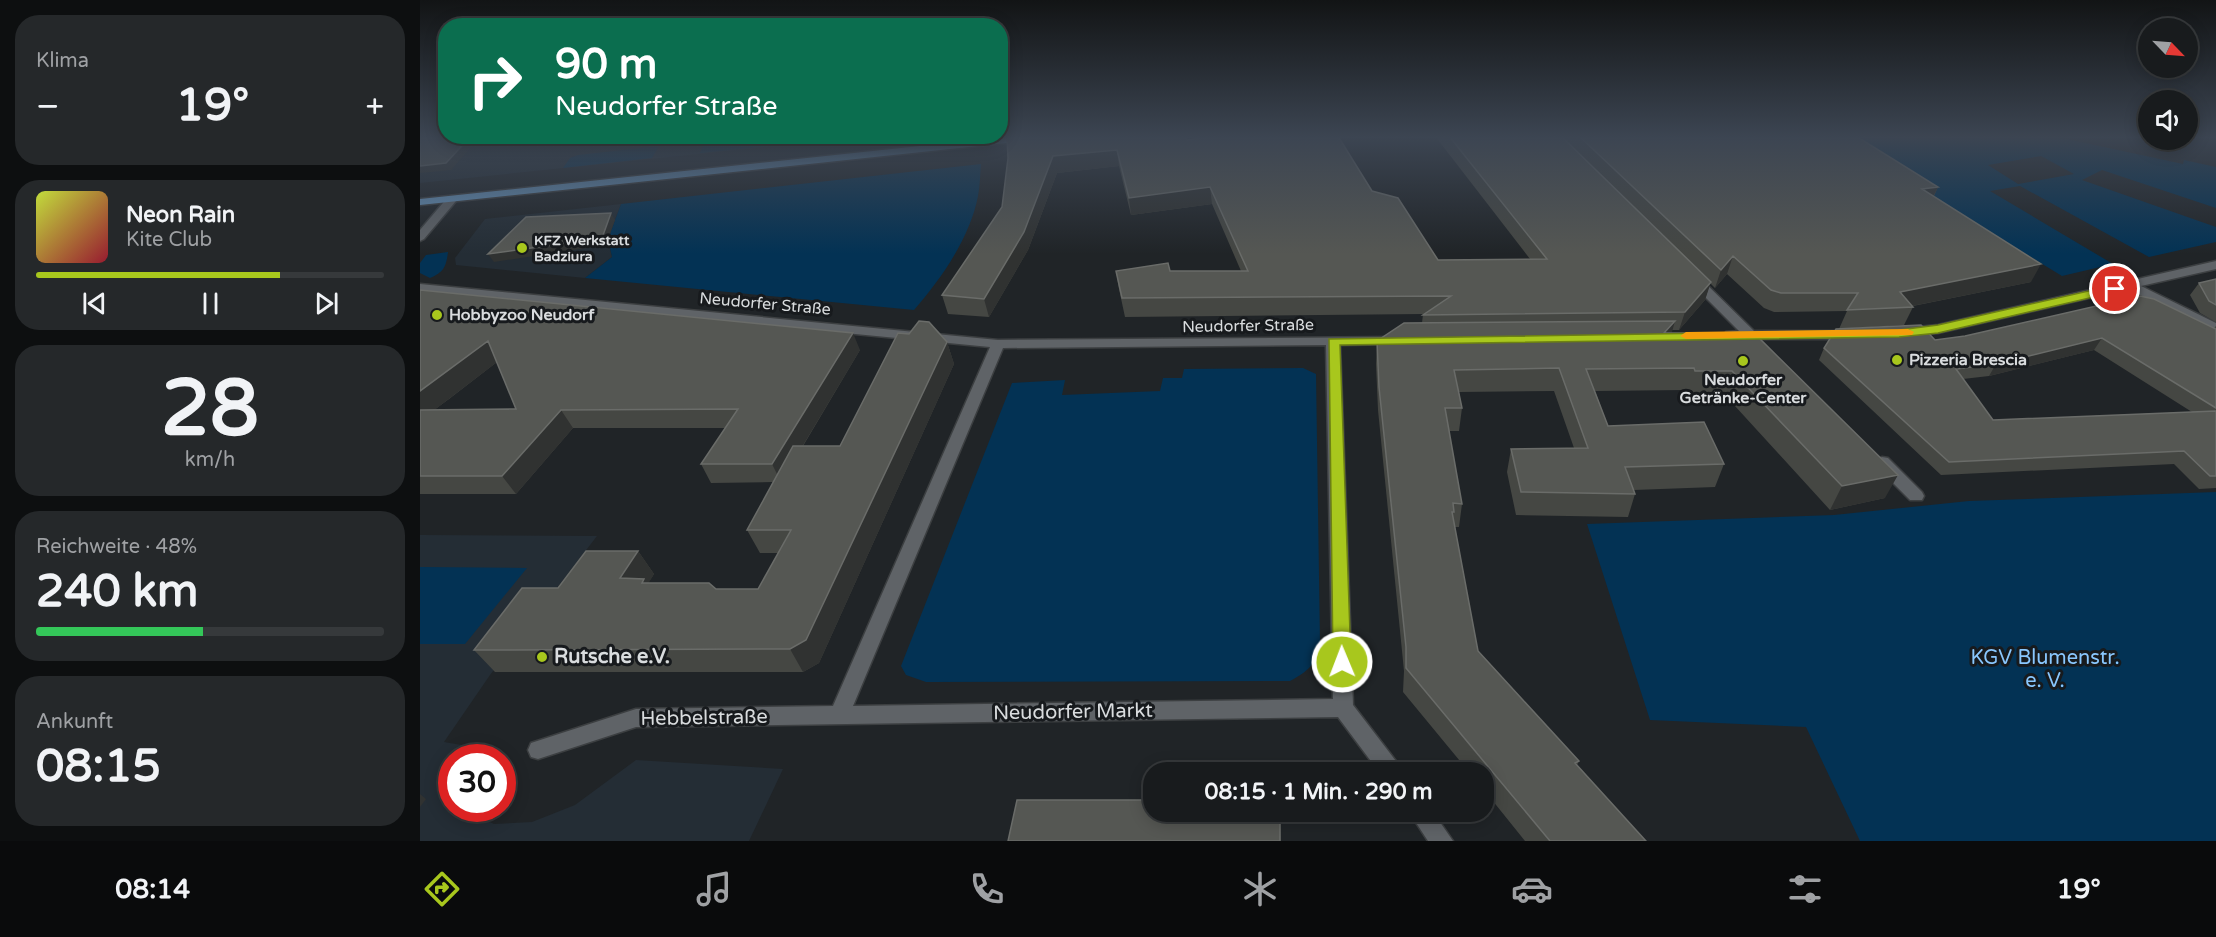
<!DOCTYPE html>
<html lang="de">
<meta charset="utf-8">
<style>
:root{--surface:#181b1d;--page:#25282a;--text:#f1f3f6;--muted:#9fa1a4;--line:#36393b;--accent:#a8c71d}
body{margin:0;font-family:"Varela Round",sans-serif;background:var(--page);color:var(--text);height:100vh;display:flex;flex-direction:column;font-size:22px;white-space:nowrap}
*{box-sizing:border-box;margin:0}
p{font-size:20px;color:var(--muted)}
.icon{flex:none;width:33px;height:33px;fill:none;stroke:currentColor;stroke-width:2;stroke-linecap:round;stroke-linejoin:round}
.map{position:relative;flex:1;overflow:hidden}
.sheet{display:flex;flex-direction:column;gap:15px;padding:15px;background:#0d0f10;width:420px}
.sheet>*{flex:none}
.hud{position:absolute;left:18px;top:18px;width:570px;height:126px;border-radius:24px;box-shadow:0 3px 15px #0003,0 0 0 2px var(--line);background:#0b6e4f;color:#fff;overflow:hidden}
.needle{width:39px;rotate:115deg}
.controls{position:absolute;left:1718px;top:18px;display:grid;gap:12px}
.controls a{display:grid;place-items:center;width:60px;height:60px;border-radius:50%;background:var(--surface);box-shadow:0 3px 15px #0003,0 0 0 2px var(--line);font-size:30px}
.speed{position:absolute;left:18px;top:744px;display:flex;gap:12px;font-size:30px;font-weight:700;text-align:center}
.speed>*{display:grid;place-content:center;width:78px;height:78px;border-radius:50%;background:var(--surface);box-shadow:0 3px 15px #0003,0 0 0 2px var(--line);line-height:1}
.speed .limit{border:9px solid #d22;background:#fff;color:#111}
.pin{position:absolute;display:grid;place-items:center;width:51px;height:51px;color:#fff;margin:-26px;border:3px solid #fff;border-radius:50%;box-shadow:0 2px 6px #0007}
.me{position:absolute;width:66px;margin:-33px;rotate:359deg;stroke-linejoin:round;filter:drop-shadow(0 0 4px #0008)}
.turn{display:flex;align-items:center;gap:21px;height:126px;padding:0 18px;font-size:27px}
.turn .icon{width:78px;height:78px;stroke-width:2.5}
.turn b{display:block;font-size:42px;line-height:51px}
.big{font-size:45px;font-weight:700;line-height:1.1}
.sheet .tile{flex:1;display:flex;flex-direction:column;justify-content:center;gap:9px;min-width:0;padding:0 21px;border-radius:24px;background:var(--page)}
.sheet .dial{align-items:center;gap:0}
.dial b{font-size:78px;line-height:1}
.song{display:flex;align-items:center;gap:18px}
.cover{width:72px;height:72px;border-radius:9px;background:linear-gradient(135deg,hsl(70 70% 55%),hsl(350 70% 35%))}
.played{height:6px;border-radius:3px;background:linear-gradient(90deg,var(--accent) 70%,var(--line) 70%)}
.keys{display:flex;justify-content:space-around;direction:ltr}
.heat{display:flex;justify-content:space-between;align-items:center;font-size:33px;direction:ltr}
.charge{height:9px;border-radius:4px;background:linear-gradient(90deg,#34c759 48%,var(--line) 0)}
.trip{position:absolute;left:723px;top:762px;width:351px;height:60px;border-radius:24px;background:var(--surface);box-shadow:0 3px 15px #0003,0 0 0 2px var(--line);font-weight:700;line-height:60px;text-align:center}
.dock{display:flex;height:96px;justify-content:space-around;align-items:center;background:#0a0b0c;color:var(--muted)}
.dock .icon{width:42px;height:42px}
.dock .selected{color:var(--accent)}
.dock b{font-size:27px;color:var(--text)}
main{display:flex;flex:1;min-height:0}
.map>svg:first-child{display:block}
.built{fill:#242d35}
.green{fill:#033254;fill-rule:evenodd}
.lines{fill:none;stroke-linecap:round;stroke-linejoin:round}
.minor-casing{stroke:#3c3f41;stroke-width:3}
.major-casing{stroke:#3c3f41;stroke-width:3}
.minor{fill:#5f6367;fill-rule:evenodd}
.major{fill:#6794bc;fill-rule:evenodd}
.wall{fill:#454743;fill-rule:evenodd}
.shaded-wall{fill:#303231}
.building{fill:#555753;stroke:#6a6c69;stroke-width:1.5}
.route{fill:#a8c71d;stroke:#6d8113;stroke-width:1.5}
.slow{fill:#f59e0b}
.poi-dot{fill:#a8c71d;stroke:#171a1d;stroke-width:2}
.labels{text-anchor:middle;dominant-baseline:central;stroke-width:6;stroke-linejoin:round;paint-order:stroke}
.far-poi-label{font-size:14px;font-weight:bold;fill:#d9dcde;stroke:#171a1d;text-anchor:start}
.street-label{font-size:16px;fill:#d9dcde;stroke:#171a1d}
.poi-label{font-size:16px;font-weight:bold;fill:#d9dcde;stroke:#171a1d;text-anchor:start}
.near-poi-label{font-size:20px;font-weight:bold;fill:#d9dcde;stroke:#171a1d;text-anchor:start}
.near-park-label{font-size:20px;fill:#89c7fe;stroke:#171a1d}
.near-street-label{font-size:20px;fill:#d9dcde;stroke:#171a1d}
</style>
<main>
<section class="sheet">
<div class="tile"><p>Klima</p>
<div class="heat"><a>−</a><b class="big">19°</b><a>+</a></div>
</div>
<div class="tile">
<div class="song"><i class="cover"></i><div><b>Neon Rain</b><p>Kite Club</p></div></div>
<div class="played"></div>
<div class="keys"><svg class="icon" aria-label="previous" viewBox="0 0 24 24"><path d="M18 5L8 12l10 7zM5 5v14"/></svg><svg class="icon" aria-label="pause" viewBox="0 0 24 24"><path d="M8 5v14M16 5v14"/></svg><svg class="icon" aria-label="next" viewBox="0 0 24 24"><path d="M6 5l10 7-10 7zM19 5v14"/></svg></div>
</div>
<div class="tile dial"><b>28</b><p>km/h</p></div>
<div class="tile"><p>Reichweite · 48%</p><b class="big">240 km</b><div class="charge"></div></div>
<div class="tile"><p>Ankunft</p><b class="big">08:15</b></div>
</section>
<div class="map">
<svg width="1796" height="841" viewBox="0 0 1796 841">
<rect width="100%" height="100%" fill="#202427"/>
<path class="built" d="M0,136H26L442,137L0,183Z
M201,204L188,239L192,257L165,278L36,265L35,258L65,219Z
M0,535L177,536L70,675L24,742L53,747L47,757L32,758V808L43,809L74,824L112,822L155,805L216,760L363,769L329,841H0Z"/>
<path class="green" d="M1412,136H1633L1763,164L1764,160L1796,167V208L1682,170L1662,180L1796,227V242L1729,257L1600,186L1570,191L1693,264L1642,276ZM1621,156L1654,174L1598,184L1568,165Z
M309,137V136L350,137L349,146L280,153L287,137L295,139Z
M239,146L232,158L143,168L150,158L158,155Z
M561,164C560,175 560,186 558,196C550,238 521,279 494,310L165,278L192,257L188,239L201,204Z
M28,252C26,267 24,272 10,278L0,273V263L6,255Z
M883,368L896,374L900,643C896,664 889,671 870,681L506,682L486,675L481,666L592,383L645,380L642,395L740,391L743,378H762L764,369Z
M1796,492V841H1440L1386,727L1230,720L1167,524L1414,515L1549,501Z
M0,567L107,568L45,644H0Z"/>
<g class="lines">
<defs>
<path id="minor" d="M32,196L38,199L36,201L4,239L0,241V230L28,197Z
M1796,261V269L1721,286L1796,323V332L1708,289L1518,333L1488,336L1481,332L1488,328L1518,325Z
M1273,274L1277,275L1334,331H1431L1438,335L1431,339H1342L1335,343L1327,339L1306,338L1304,335L1306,332L1319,331L1269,281V275Z
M0,284L578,340L983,337L985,340L983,343L978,344L920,345L933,705L979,765L981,772H959L918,717L216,727L118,759L111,757L108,750L111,743L216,709L413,706L570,347L0,292ZM906,345L913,699L433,706L583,348Z
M1462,457L1468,458L1502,492L1504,496L1502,500H1490L1456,466L1454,462Z
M989,812H1013L1033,841H1008Z"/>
<path id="major" d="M594,136H630L625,139L0,205V199Z"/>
</defs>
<use href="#minor" class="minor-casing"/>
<use href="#major" class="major-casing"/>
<use href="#minor" class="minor"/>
<use href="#major" class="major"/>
</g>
<path class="wall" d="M1015,136H1436L1518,187L1514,196L1611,282L1493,306V307L1484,325L1419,329L1427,311L1354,312L1344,308L1307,274L1295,288L1290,283L1285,300L1259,330H1252L1251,333H1327L1465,498L1410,510L1304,394H1268L1266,390L1175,391L1188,426L1304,464L1295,487L1214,490L1215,494L1208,517L1096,515L1087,472L1091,449L1154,448L1134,391L1039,392L1042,408L1039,431H1029L1042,504L1039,527H1035L1058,651L1159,761L1157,765L1226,841H1105L1064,790V772H1049L983,692L984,671L958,410L956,364L957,341L1002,323L1003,314L705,317L699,289L696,271H821L792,204L711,215L699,166L637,173L608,250L569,317L528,314L522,295L582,207L588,158L767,140L952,191L1018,260L1110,259Z
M1796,279V322L1780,313L1770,295L1779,283Z
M0,290L440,350L383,446H420L527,342L534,364L399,663L383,672H75L54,650L138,588L218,551L234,574L228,583L296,589H338L358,553H340L327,530L353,482L291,483L281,464L306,428H153L96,494H0ZM77,362L96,409L14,410L29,399Z
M1796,326V488L1779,489L1754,464L1521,475L1399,360L1404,348L1515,340L1794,328ZM1674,350L1772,412L1573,420L1543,379L1569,376Z"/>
<path class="shaded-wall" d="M51,136H61L31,170L0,173V166Z
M697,150L699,166L637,173L608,250L569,317L564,299L633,156Z
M790,187L792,204L711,215L709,198Z
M1518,187L1510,203L1502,189Z
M191,213L195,220L186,245L74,262L68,254Z
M1313,256L1307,274L1295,288L1301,270Z
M1621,264L1611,282L1487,307L1480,292Z
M1291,282L1285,300L1259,330L1265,312Z
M1255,321L1249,343L1244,333Z
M433,333L440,350L361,482L352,464Z
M1682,338L1674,350L1569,376L1576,364Z
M68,341L81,359L0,421V391Z
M527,342L534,364L399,663L383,672L370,649Z
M141,410L153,428L96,494L82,476Z
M1478,475L1465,498L1410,510L1422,486Z
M218,551L234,574L228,584L200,578Z
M0,794L6,799L0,807Z
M860,818L861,841H860Z"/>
<path class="building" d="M0,136H51L26,163L0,166Z
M587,136H765L767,140L800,136H918L952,191L978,198L1018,260L1127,259L1029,136H1141L1291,282L1265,312L1003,315L1031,296L702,298L696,271L748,263L750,271H828L790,187L709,198L697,150L633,156L604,232L564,299L522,295L582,207L588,158Z
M1159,136H1436L1518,187L1502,189L1621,264L1480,292L1493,307L1427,310L1438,293H1361L1351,290L1313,256L1301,270Z
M191,213L182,238L68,254L106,217Z
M1796,279V305L1789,301L1779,283Z
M0,290L433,333L352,464H281L318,409L141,410L82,476H0V410L96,409L68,341L0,391Z
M1720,296L1734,299L1796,329V408L1682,338L1576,364L1536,369L1573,420L1796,411V476H1790L1764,451L1529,462L1404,348L1416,329L1501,325L1515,340L1545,336Z
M499,321L509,322L527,342L386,640L370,649L54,650L102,588H138L166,551H218L200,578L224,579L222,583H289L296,589H338L371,530H327L373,446H420L478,333L489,334Z
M1255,321L1244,333H1327L1339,338L1478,475L1422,486L1312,371H1275L1274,368L1166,369L1188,426L1284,422L1304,464L1205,467L1215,494L1101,492L1091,449L1168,448L1139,368L1034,370L1042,408H1025L1042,504L1033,503L1034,512H1032L1058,651L1159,761L1155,763L1226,841H1130L986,668V647L959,387L957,341L984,323Z
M597,800H734V812H853L860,818V841H588Z"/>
<linearGradient id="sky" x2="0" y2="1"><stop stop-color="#121415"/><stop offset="0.54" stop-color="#3c4552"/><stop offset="1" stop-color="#3c4552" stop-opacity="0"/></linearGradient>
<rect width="1796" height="254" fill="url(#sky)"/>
<path class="route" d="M1695,285L1700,286V291L1518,333L1479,337L920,345L931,662L928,667L922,669L916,667L913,662L909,339L1479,330L1518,325Z"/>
<path class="slow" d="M1488,329L1494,332L1492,335L1266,339L1260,336L1266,332Z"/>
<g class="poi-dot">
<circle cx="102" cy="248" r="6"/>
<circle cx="17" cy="315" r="6"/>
<circle cx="1477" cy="360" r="6"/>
<circle cx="1323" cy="361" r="6"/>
<circle cx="122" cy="657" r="6"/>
</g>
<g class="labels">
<g class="far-poi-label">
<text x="114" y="240">KFZ Werkstatt<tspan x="114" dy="16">Badziura</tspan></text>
</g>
<g class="street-label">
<text transform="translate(345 304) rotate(5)">Neudorfer Straße</text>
<text transform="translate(828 326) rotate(-1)">Neudorfer Straße</text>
</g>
<g class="poi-label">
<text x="29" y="315">Hobbyzoo Neudorf</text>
<text x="1489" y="360">Pizzeria Brescia</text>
<text x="1323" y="380" text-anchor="middle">Neudorfer<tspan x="1323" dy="18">Getränke-Center</tspan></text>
</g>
<g class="near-poi-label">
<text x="134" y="657">Rutsche e.V.</text>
</g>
<g class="near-park-label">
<text x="1625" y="658">KGV Blumenstr.<tspan x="1625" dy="23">e. V.</tspan></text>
</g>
<g class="near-street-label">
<text transform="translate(653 712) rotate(-1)">Neudorfer Markt</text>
<text transform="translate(284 718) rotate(-1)">Hebbelstraße</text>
</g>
</g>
</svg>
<div class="controls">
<a><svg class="needle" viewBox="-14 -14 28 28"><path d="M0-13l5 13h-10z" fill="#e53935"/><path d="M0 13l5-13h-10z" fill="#9fa1a4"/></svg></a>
<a><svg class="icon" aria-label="sound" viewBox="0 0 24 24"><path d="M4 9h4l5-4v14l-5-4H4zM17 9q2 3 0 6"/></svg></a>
</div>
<div class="speed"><div class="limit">30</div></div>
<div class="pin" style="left:1695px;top:289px;background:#d93025"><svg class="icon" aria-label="arrive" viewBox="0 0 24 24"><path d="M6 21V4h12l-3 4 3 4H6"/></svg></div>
<svg class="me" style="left:922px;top:662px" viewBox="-20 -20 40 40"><circle r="17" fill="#a8c71d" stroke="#fff" stroke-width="3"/><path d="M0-11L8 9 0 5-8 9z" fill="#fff"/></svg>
<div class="trip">08:15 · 1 Min. · 290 m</div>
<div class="hud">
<div class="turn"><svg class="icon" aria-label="right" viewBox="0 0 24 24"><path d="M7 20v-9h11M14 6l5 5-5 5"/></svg><div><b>90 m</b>Neudorfer Straße</div></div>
</div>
</div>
</main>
<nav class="dock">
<b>08:14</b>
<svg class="icon selected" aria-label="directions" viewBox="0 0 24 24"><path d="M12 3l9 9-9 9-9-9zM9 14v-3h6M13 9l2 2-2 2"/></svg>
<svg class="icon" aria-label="music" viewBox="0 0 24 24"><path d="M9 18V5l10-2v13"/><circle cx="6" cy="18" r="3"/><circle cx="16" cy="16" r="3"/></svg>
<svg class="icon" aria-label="phone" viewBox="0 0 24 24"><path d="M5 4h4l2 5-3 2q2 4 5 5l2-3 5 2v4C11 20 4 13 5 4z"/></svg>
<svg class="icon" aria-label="climate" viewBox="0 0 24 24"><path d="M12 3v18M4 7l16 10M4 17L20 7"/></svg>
<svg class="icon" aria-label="car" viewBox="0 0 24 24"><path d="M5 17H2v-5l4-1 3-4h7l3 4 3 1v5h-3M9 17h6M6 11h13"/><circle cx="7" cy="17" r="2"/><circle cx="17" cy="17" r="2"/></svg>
<svg class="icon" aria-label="filters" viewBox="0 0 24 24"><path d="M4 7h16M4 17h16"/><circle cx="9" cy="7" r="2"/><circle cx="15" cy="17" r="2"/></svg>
<b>19°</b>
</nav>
